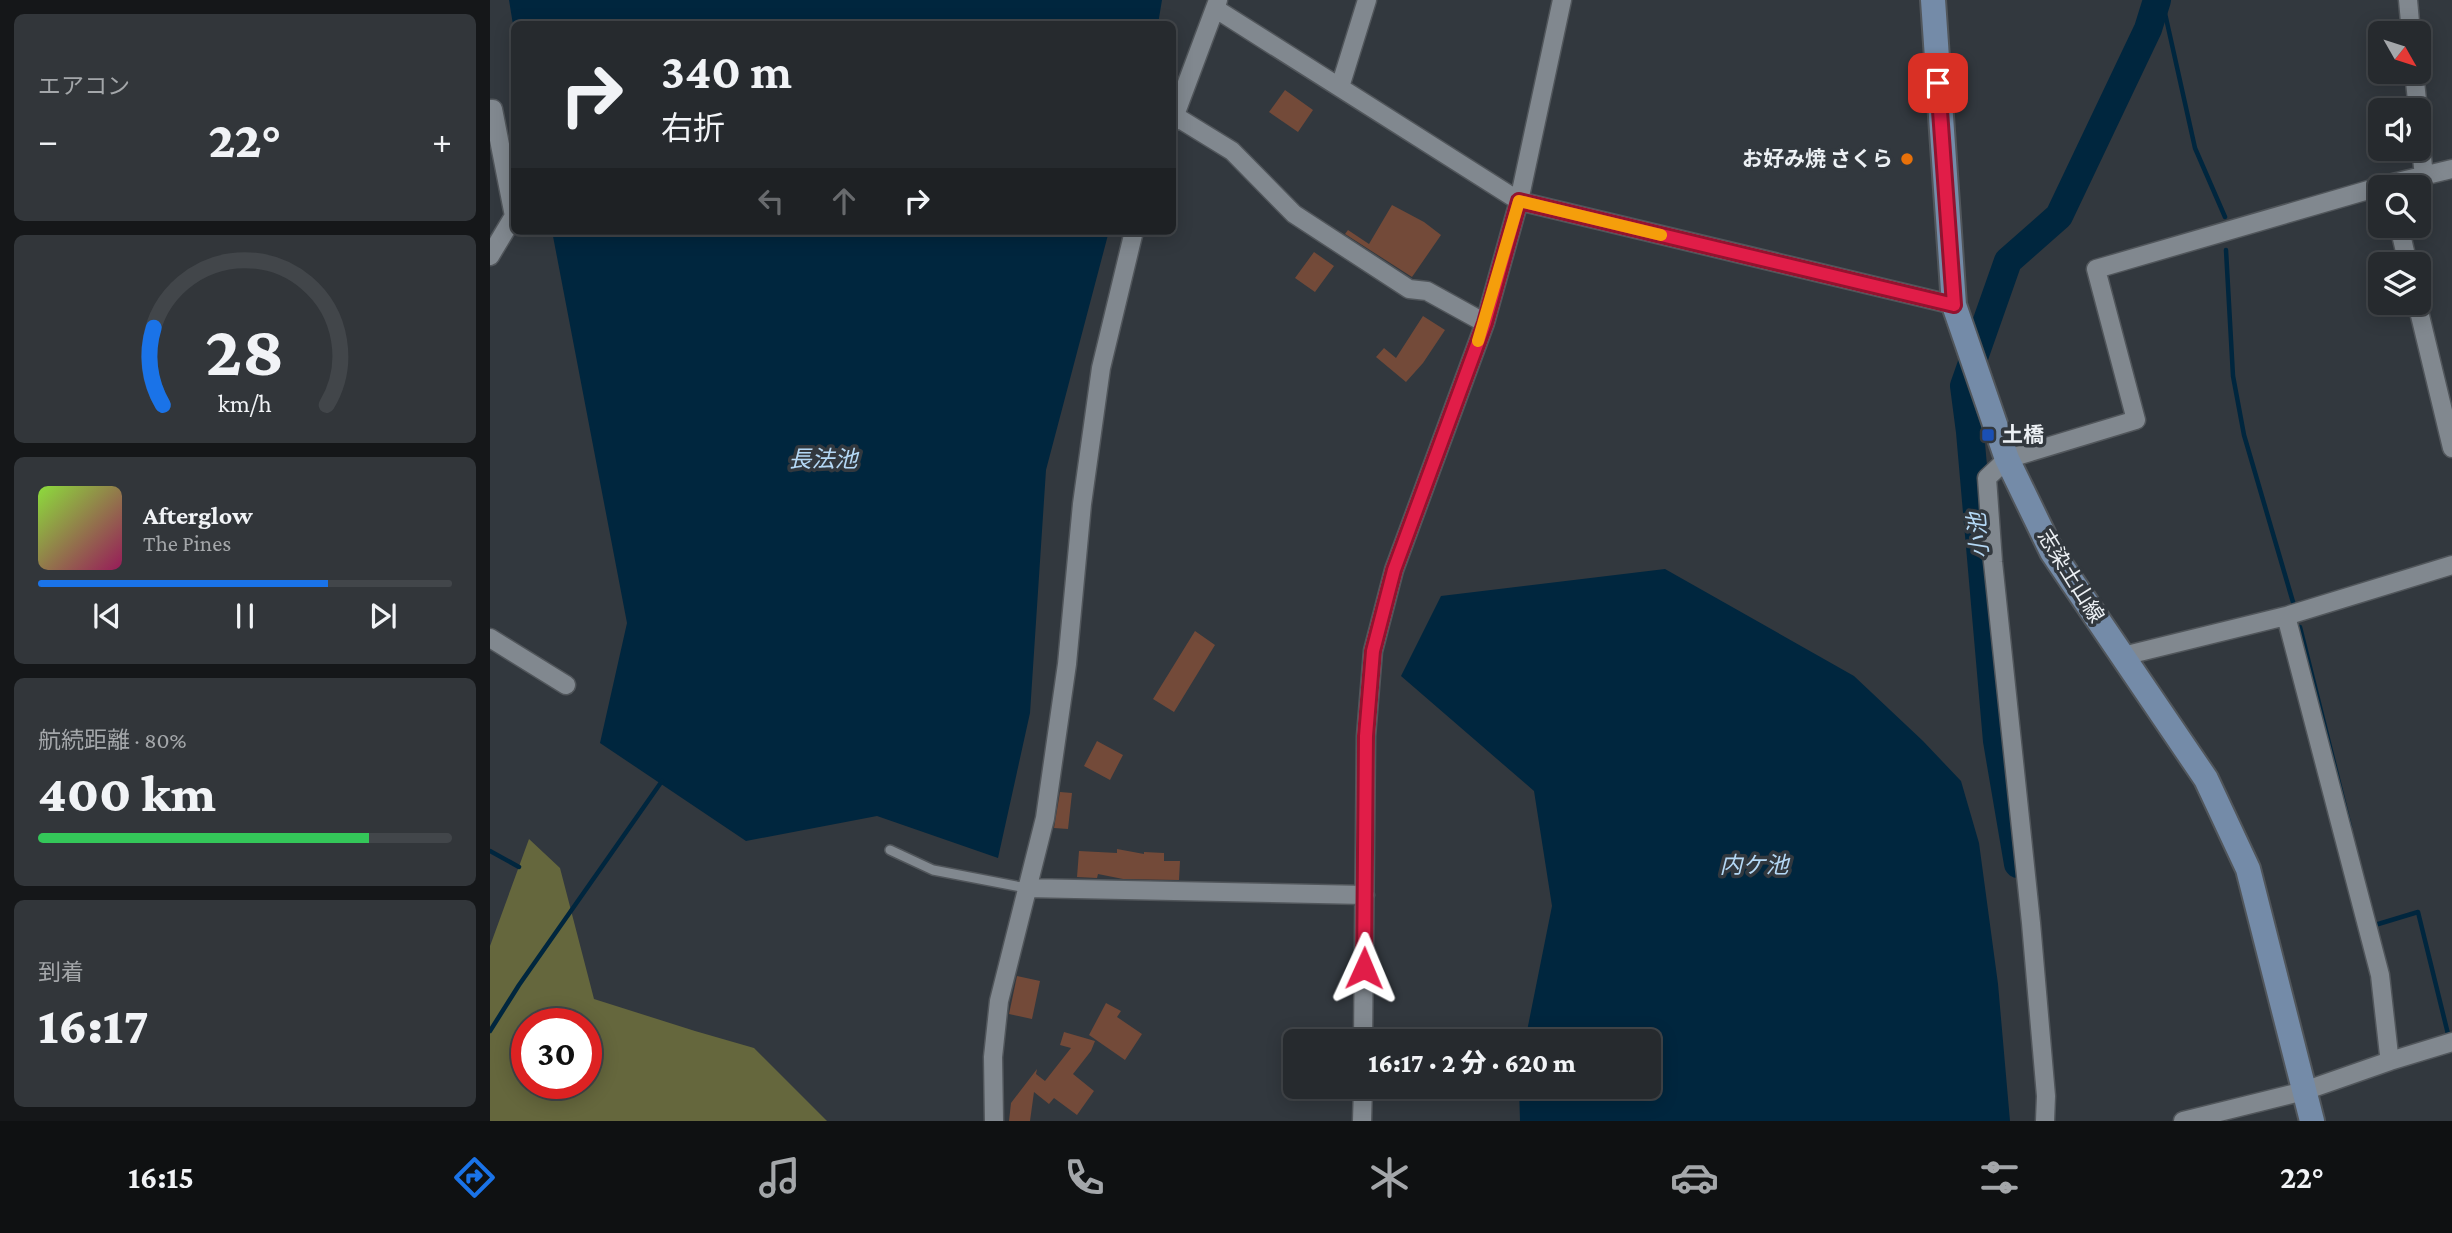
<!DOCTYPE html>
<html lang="ja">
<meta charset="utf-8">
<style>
:root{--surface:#262a2e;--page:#32363a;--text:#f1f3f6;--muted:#a4a7aa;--line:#42464a;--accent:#1a73e8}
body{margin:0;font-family:"Crimson Pro","Noto Sans JP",serif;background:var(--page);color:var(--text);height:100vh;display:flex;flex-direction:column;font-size:26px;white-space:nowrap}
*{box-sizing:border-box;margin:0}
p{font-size:23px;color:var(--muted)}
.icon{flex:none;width:38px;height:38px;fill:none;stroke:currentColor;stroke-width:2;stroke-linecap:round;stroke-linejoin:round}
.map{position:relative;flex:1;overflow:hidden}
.details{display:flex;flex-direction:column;gap:14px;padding:14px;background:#151719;width:490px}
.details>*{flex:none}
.top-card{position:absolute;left:21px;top:21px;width:665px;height:214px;border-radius:10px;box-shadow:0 4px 18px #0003,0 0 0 2px var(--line);background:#262a2e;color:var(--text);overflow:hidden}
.needle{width:46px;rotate:129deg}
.tools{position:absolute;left:1878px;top:21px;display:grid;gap:14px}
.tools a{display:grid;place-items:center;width:63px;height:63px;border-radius:10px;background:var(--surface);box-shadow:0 4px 18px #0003,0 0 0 2px var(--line);font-size:35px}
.speed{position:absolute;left:21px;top:1008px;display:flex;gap:14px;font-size:35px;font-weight:700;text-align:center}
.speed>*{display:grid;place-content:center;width:91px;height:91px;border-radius:50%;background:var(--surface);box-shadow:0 4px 18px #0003,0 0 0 2px var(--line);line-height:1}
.speed .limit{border:10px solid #d22;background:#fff;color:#111}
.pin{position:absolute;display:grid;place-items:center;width:60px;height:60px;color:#fff;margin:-30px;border-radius:14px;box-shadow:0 4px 10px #0006}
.me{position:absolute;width:77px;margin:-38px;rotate:1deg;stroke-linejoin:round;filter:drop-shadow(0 0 5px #0008)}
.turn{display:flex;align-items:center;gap:24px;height:147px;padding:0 35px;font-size:32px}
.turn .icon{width:91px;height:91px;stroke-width:2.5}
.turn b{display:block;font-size:49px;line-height:60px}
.lanes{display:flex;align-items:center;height:66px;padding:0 35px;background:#0003;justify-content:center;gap:35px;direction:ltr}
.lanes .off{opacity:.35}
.big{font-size:52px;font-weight:800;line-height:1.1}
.details .widget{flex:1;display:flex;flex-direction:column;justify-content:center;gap:10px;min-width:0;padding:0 24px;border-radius:10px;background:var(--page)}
.details .dial{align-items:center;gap:0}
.dial svg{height:182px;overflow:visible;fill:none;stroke:var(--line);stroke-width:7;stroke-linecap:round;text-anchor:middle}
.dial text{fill:var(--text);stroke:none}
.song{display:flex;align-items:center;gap:21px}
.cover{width:84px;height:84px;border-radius:10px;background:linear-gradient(135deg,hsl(90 70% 55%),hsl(330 70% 35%))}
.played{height:7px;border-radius:4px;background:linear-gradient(90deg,var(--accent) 70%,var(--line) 70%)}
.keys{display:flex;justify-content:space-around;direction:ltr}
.heat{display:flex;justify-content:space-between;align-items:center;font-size:38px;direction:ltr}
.charge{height:10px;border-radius:5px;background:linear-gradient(90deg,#34c759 80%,var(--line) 0)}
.trip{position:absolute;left:793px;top:1029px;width:378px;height:70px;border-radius:10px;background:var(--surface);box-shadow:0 4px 18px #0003,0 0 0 2px var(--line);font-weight:800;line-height:70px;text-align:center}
.tab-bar{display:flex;height:112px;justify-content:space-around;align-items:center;background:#0f1112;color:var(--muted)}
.tab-bar .icon{width:49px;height:49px}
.tab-bar .current{color:var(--accent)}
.tab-bar b{font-size:32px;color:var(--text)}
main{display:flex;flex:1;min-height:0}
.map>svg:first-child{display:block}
.forest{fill:#65673d;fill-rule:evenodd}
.water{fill:#00263e}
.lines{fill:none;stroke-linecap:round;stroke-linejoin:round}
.stream{stroke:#00263e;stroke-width:4.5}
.river{stroke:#00263e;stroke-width:28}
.building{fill:#734a39}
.lane-casing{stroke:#51565b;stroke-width:12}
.street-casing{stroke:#51565b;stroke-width:21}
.secondary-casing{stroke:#51565b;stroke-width:28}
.lane{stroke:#81888f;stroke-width:9}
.street{stroke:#81888f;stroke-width:18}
.secondary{stroke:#748ba8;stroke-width:24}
.route-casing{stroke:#92132f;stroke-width:18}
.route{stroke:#e11d48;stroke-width:12}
.slow{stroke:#f59e0b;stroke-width:12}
.food-dot{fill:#e8710a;stroke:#32383e;stroke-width:2.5}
.transit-dot{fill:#1a4fb4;stroke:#32383e;stroke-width:2.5}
.labels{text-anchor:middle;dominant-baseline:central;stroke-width:7;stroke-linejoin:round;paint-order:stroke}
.poi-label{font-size:21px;font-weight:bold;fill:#ecf0f4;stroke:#32383e;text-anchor:end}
.street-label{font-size:21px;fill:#ecf0f4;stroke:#32383e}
.water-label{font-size:23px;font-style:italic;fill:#b4d8f5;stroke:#32383e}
</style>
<main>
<section class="details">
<div class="widget"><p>エアコン</p>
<div class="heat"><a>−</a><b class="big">22°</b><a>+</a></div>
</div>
<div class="widget dial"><svg viewBox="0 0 100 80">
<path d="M14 69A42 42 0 1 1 86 69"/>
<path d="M14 69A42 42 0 0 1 10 35" stroke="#1a73e8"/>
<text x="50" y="56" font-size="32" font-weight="700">28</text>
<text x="50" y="72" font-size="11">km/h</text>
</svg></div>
<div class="widget">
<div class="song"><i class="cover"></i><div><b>Afterglow</b><p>The Pines</p></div></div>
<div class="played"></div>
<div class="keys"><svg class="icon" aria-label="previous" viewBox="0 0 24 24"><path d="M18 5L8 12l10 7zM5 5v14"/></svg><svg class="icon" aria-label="pause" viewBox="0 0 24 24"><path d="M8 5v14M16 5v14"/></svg><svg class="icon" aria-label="next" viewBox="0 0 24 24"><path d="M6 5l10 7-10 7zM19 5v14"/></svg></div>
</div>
<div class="widget"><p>航続距離 · 80%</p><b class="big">400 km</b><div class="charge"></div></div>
<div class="widget"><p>到着</p><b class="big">16:17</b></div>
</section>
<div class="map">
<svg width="1962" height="1121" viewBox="0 0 1962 1121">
<rect width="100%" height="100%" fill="#32383e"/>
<path class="forest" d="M39,839L70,868L104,999L205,1031L264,1048L337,1121H0V946ZM37,1024H96V1083H37Z"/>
<path class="water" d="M19,0H672L668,24H24V31Z
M62,231H619L556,470L540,713L508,858L387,816L256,841L110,743L137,623Z
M1175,569L1364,676L1433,741L1471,781L1489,843L1508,984L1520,1121H1030L1029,1087H1158V1041H1035L1062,906L1044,791L911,676L951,596Z"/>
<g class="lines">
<path class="stream" d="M1672,0L1705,148L1735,217
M1736,250L1743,376L1754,435L1803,602
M1810,627L1860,827
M0,851L29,867
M1885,923V925L1928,912L1959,1038
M0,1031L29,985L172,781"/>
<path class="river" d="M1528,864L1507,741L1480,432L1474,386L1518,261L1569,216L1658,29L1667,0"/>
</g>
<path class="building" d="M795,90L823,110L808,132L779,112Z
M902,205L934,222L951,235L922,277L855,234L858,230L879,244Z
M824,252L844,266L825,292L805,278Z
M933,316L955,330L933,363L916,382L886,357L894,348L906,358Z
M705,631L725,645L684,712L663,699Z
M607,741L633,755L620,780L594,766Z
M570,792L582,793L578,829L564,828Z
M627,849L654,854V852L674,853V861H690L689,880L633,879L608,874L607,878L587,877L589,851L627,853Z
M527,976L550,981L542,1019L519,1014Z
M616,1003L631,1011L627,1017L652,1034L635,1060L599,1035Z
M574,1032L605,1041L601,1051L583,1074L604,1091L587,1115L564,1098L559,1104L544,1092L540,1121H519L521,1103L547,1069L546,1074L555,1081L581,1048L570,1045Z"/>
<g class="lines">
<defs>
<path id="lane" d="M400,850L443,870L536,888"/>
<path id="street" d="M1918,0L1921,33
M726,9L1029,201L1464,305
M1924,72L1928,110
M850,87L877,0
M0,109H3L24,216L0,256
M685,116L742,151L804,214L919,289L937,291L995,323
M1928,117L1934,177
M682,123L728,0
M1909,226L1918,264
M1927,303L1962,448
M1796,616L1890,975L1899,1055
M0,638L76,685
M1633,656L1796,616L1962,565
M536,888L875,895
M873,1041L876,736L883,651L904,570L995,323L1029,201L1072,0
M504,1121L503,1057L509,1001L555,818L577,664L592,504L611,368L644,231
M872,1121L873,1087
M1555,1121L1556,1096L1541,923L1503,562L1497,478L1517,459L1646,420L1606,269L1899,184L1962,169
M1693,1121L1814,1091L1900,1061L1962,1042"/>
<path id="secondary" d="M1443,0L1464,305L1517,459L1562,552L1716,779L1758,869L1822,1121"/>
</defs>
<use href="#lane" class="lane-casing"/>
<use href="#street" class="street-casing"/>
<use href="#secondary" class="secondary-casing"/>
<use href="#lane" class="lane"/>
<use href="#street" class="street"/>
<use href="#secondary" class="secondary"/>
</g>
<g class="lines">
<defs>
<path id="route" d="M874,968L876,736L883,651L904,570L995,323L1029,201L1464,305L1448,83"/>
</defs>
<use href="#route" class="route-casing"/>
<use href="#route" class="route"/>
<path class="slow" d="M988,341L1029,201L1171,235"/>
</g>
<circle class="food-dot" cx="1417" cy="159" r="7"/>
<rect class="transit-dot" x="1491" y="428" width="14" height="14" rx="3.5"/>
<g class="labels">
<g class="poi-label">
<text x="1403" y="159">お好み焼 さくら</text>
<text x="1512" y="435" text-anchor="start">土橋</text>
</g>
<g class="street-label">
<text transform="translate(1581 576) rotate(58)">志染土山線</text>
</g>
<g class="water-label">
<text x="333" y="459">長法池</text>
<text transform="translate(1488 536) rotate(-95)">小池</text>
<text x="1264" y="865">内ケ池</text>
</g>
</g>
</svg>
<div class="tools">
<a><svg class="needle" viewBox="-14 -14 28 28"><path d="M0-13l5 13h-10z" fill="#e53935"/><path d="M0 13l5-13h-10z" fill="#a4a7aa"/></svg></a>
<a><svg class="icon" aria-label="sound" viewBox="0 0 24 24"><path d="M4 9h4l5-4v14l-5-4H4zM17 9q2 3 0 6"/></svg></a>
<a><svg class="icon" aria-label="search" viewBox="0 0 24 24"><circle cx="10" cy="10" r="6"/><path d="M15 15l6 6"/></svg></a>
<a><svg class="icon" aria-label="layers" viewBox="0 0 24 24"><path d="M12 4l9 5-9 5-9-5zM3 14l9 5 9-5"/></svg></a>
</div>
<div class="speed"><div class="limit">30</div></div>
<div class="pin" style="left:1448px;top:83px;background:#d93025"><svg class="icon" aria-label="arrive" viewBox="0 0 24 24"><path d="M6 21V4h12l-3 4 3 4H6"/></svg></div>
<svg class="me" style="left:874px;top:968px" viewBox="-20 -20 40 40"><path d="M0-17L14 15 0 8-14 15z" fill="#e11d48" stroke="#fff" stroke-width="4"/></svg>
<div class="trip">16:17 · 2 分 · 620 m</div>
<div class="top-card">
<div class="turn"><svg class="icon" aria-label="right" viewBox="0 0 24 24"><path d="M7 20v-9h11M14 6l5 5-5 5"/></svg><div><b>340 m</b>右折</div></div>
<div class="lanes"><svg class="icon off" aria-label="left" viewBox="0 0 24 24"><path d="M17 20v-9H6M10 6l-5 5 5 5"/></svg><svg class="icon off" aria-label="ahead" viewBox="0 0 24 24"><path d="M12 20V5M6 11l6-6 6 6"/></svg><svg class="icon" aria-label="right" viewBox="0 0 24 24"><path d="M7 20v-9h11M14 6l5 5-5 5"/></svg></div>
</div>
</div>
</main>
<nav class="tab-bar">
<b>16:15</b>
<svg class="icon current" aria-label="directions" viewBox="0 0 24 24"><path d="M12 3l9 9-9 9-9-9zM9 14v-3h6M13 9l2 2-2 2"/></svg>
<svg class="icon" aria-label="music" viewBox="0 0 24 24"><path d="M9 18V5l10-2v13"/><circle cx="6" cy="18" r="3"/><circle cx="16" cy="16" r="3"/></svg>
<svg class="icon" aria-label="phone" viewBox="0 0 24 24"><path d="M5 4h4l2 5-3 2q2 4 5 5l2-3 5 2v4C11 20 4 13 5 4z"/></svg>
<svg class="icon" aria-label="climate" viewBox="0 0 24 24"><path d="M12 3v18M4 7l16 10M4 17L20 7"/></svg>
<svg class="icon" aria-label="car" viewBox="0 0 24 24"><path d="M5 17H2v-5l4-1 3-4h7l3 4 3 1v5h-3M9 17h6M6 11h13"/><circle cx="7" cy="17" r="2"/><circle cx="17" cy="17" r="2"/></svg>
<svg class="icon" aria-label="filters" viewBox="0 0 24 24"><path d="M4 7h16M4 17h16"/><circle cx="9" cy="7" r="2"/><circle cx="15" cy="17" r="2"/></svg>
<b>22°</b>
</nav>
